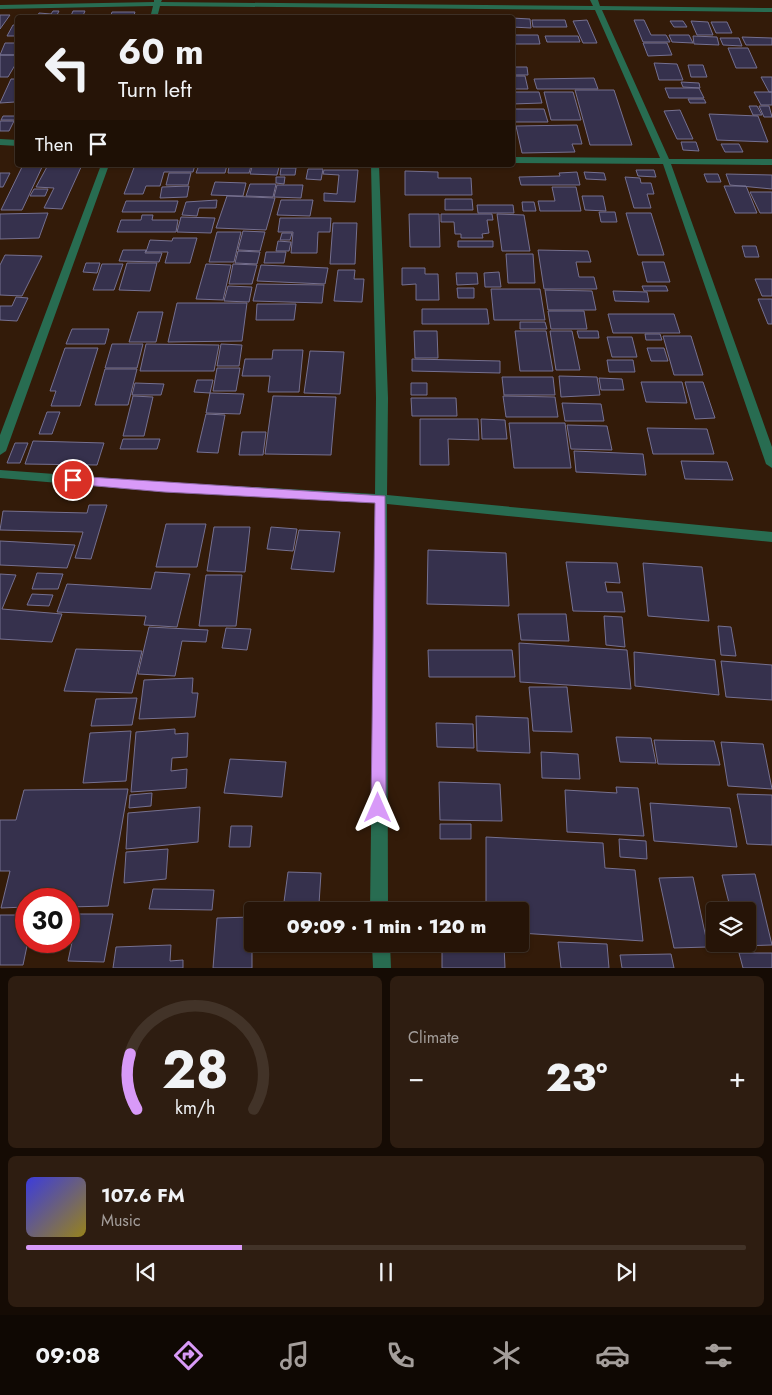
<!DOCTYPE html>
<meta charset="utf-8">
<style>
:root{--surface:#261407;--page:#2e1d11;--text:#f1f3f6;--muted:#a49e9b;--line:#423328;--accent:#d89af8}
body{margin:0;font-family:Jost,sans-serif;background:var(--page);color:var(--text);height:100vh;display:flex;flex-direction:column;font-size:19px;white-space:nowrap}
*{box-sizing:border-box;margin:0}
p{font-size:16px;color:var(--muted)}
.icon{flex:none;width:28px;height:28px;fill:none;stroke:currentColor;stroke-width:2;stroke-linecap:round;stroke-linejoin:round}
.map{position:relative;height:968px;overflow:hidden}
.side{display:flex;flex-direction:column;gap:8px;padding:8px;background:#150b04;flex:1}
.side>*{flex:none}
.hud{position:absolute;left:15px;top:15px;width:500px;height:152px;border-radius:5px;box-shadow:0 1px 4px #0004,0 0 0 1px var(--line);background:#261407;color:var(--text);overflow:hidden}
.tools{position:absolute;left:706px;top:902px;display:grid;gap:10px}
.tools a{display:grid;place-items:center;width:50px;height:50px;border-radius:5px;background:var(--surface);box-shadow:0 1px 4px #0004,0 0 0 1px var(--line);font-size:25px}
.speed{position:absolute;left:15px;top:888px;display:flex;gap:10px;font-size:25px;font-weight:700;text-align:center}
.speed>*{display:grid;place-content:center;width:65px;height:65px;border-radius:50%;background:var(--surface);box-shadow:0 1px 4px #0004,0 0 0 1px var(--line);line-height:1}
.speed .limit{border:8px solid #d22;background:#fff;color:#111}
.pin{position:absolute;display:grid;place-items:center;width:42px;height:42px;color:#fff;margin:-21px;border:2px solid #fff;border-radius:50%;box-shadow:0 1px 5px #0007}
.me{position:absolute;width:55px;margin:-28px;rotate:0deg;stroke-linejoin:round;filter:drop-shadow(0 0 4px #0008)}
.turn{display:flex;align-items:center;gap:18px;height:105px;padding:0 20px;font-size:22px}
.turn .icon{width:65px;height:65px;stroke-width:2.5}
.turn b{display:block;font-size:35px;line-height:42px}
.then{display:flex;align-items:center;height:48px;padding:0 20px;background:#0003;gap:10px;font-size:19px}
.big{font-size:38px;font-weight:800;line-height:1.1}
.side .card{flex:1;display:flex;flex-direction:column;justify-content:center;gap:8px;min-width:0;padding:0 18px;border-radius:8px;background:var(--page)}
.side .dial{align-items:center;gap:0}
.dial svg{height:130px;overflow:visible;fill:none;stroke:var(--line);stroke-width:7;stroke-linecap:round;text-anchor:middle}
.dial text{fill:var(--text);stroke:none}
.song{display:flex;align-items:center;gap:15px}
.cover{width:60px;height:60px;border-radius:8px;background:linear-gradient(135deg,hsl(240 70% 55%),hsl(50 70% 35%))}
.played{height:5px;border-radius:2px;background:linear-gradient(90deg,var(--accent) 30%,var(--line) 30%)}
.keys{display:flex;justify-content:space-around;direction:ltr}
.heat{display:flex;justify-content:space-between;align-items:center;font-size:28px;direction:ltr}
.side .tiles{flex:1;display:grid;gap:8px;grid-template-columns:1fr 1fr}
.card:last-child{grid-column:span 2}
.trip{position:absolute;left:244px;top:902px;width:285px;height:50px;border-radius:5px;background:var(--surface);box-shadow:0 1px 4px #0004,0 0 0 1px var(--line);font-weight:800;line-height:50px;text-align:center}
.dock{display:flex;height:80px;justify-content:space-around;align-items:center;background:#0f0803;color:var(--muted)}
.dock .icon{width:35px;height:35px}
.dock .current{color:var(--accent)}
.dock b{font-size:22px;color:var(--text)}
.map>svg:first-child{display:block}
.building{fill:#36314d;stroke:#757090}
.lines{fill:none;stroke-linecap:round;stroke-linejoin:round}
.minor{fill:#286c51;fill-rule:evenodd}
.route{fill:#d89af8;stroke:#8c64a1}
</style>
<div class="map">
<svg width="772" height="968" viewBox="0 0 772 968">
<rect width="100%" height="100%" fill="#331b09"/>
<path class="building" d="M53,11H59L56,17H37L39,13L51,14Z
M73,11H85L82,18H70Z
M112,12H135L133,18H110Z
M0,15H10L0,29Z
M512,18L530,19L531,28L512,27Z
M532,20H565L567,27H533Z
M587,20L597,43H583L573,21Z
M634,20H644L651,35H666L670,42H643Z
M670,21H683L687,27H674Z
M691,21L708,22L713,35H697Z
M711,22H727L732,33H716Z
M13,25H18V36H7Z
M512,35H538L540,44H512Z
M669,35H689L693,43L672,42Z
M545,36H578L580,42H547Z
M693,36L717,37L719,45L694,44Z
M742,37L772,38V45H746Z
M720,38H739L742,46L723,45Z
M5,43H18V55H0Z
M643,43H667L672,55L648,56Z
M728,48H748L757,68H736Z
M0,55H18V60L8,77H0Z
M654,63L677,64L683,80H659Z
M688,65H703L707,77H691Z
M512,67H527L528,75H512Z
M512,76H525L528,89H512Z
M761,77H772V92H769Z
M594,78L598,89H537L534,79Z
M11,79H18V99L15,102L0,103Z
M681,82L699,83L700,88L683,87Z
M665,88H699L704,98H669Z
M575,90H614L632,145H590Z
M512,92H539L542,103L512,104Z
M544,92H573L581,120H551Z
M754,92H772V105H761Z
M688,99H704L706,103H690Z
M749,106H757L762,115H753Z
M759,106H769L772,117H764Z
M512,109H544L548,122H515Z
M680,110L693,139H677L664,111Z
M709,114L758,116L768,142L717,140Z
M3,116H18V117L16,120H1Z
M0,121H14L9,131H0Z
M577,125L582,144H572L575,152L522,153L516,126Z
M681,142H696L699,151L683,150Z
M721,144H739L743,152H725Z
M23,165H43L22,210H1Z
M48,165H82L62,209L44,208L54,188L36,187Z
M135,165H195L193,172H164L160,186H146L143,194H124Z
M199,165H227L225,173H196Z
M229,166H251L249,173H228Z
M252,167H279L277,175L250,174Z
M281,168H296L295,175H280Z
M308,169H323L321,180L306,179Z
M324,170H358L355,202L324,201V193L337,194L339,175L323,174Z
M636,170H654L656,177L638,176Z
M405,171L438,172V178H471L472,195H405Z
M577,172L580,185H521L519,177L560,176L559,173Z
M584,172L604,173L606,180L586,179Z
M0,173H10L3,187H0Z
M169,173H191L188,185H166Z
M704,174H718L721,182H707Z
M726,174L772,175V189L730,185Z
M276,177H285L284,184L276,183Z
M625,177L640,178L641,183H651L654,194H647L651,208H634Z
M215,182L246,183L243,196L211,195Z
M250,184H276L273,197L246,196Z
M277,185H303L301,198L274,197Z
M189,186L187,197L160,198L162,187Z
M724,186H746L757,213H735Z
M552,187H576L581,211H540L538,201H555Z
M34,189H48L45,196H30Z
M750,192H772V213H760Z
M227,196L275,198L266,230L216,228Z
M582,196H603L606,211L585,210Z
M445,199H472L473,210H445Z
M217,200L216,208H199L197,216L182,215L186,202Z
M281,200H313L310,216L277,215Z
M126,201H178L175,212H122Z
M522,202H534L536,211H523Z
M477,205H513L514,213H478Z
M599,212H615L617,222H601Z
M48,213L39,238L0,239V214Z
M626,213H651L664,255H638Z
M409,214H439L440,247H410Z
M441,214H492L493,220H487L489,233L482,234L483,238H461V234H455L454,222H441Z
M497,214L524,215L530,251H502Z
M142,215H153L152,220H178L176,232H117L121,220H141Z
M181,217L215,218L211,233L177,232Z
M280,218H331L330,232H318L317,253H291L293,232H278Z
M333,223H357L355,264H330Z
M243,231L265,232L260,251L238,250Z
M217,232H241L234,262H209Z
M282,233H292L290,240H280Z
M173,238H197L190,263H165L168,252H146L150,240L172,241Z
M278,241L291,242L289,251H276Z
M458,241H493V247H458Z
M742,246H756L759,257H745Z
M123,250H146L145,253H162L159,262L119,261Z
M538,250L588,251L591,262H576L579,277H594L597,289H544Z
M238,251L260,252L257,264L235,263Z
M266,252H286L284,263H264Z
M506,254H533L535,283H508Z
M5,255L42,256L22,296L0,295V265Z
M642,262H664L670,282H647Z
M86,263H100L97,273L83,272Z
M127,263H157L150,291L119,290Z
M102,264H123L114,290H93Z
M206,264L231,265L223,300L196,299Z
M233,264L257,265L252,284H229Z
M261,265L328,268L325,284L257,281Z
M402,268H425V274H438L439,300H416V284L402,285Z
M338,270H355L354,279H364L362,302L334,301Z
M499,272L501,287H485L484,273Z
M456,273H477L478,284L457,285Z
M755,279H772V296H762Z
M257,284L324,285L322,303L253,301Z
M228,286L252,287L249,302L224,301Z
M642,286H666L668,291H644Z
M457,288H474V298H458Z
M491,289H540L545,320H494Z
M545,290L592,291L596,310H548Z
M613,291L647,292L649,302L615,301Z
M16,297L28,298L17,321L0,320V306H12Z
M758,299H772V324H768Z
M177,303H247L242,341L168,342Z
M257,304H296L294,320H256Z
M422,309H487L489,324H422Z
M548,311H584L587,329H551Z
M138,312H163L156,342H129Z
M608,314H674L680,333H613Z
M520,322H545L547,329H520Z
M72,329H109L105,344H66Z
M414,331H437L438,358H415Z
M515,331H546L553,371H520Z
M550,331H572L580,370H556Z
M577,331H598L599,338H579Z
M645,334H660L662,340H646Z
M663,336H691L703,375H674Z
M607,337H632L637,357H612Z
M112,344H143L137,368H105Z
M146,344L219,345L214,371H140Z
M221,344L242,345L239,366H217Z
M65,348H98L80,406H51L56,391H50Z
M647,348H664L668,361H651Z
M273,350H303L299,392H268L270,376H242L245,359H272Z
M310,351L344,352L340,394L304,393Z
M412,359L500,361V373L412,371Z
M607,360H633L635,372H609Z
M217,368H240L236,391H213Z
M105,369H137L128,405H95Z
M559,376L597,377L600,395L561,397Z
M502,377H553L555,395H504Z
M599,378L622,379L624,390H601Z
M197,380H213L210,393L194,392Z
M641,382H682L687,403L646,402Z
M685,382H703L715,418L695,419Z
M135,383L164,384L161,395H132Z
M411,383H427V395H411Z
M210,393L244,394L240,414L206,413Z
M133,396L153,397L144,436H123Z
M273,396L336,397L331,455L265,454Z
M503,396L555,397L558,417H506Z
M411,398H456L457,416H412Z
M562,403L601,404L604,421H565Z
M47,412H60L52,434H39Z
M206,414L225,415L218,453L197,452Z
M420,419H478L479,440L448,439L449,465H420Z
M481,419L505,420L507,439H482Z
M509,423H565L571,468H514Z
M567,425L607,426L612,450L571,449Z
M647,428L707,429L714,454H653Z
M242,432H266L263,455H239Z
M123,439H160L157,449H120Z
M33,441L104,443L97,465L25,464Z
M15,443H28L20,463H7Z
M574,451L643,454L646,475L576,472Z
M681,461L727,462L733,480L685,479Z
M89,505H107L91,559L75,558L83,532L0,530L3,511L87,513Z
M166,524H206L197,567H156Z
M214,527H250L245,572L207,571Z
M271,527L297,529L293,551L267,549Z
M299,530L340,532L334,572L291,569Z
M0,541L75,545L67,568L0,565Z
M428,550L506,553L509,606L427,604Z
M566,562L617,563L620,583L605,582L607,592H622L625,612L573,611Z
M643,563L702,567L709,621L648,616Z
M155,572L190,574L177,627L144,625L146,616L57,612L67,584L151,589Z
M37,573L63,574L58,589H32Z
M0,574L16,575L2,609L62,614L52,642L0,639Z
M206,575H242L236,626H199Z
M32,594L53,595L49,606L27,605Z
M518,614H566L569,641L521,640Z
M604,616L622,617L625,647L606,645Z
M718,626L731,627L736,656L721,655Z
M149,627L208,630L206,642L182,641L175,676L138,674Z
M226,628L251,629L247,650L222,648Z
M519,643L627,650L631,689L520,682Z
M76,649L142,651L132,693L64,691Z
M428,650H512L515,677H429Z
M634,652L715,660L719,695L635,686Z
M721,661L772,665V700L726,697Z
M193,678L192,693H198L195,717L139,719L144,680Z
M529,687H567L572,732L533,731Z
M137,698L132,725L91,726L96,699Z
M476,716L528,718L530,753L477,751Z
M436,723L473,724L474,748L437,747Z
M175,729V734L188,733L187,757L172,758L171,771L187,769L186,788L131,792L136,732Z
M131,731L126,781L83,783L90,733Z
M616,737L651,738L656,763L620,762Z
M654,740L714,741L720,765L658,764Z
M721,742L763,744L772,789L728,786Z
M541,752L578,754L580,779L542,778Z
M230,759L286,762L282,797L224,793Z
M439,782L500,784L502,821L440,820Z
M616,787L638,788L644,836L567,832L565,790L617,793Z
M128,789L108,906L69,907V899H26V907L1,908L10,871H0V820H16L24,790Z
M152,793L151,806L129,808L130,795Z
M737,794L772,795V845L747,844Z
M650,803L730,808L737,847L654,841Z
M200,807L198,842L126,849L128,813Z
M440,824H471V839H440Z
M231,826H252L250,847H229Z
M486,837L603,843L605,868L635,870L643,941L520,933V911H486Z
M619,839L646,841L647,859L620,857Z
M168,849L166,879L124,883L126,852Z
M288,872L321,873L319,904L284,902Z
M755,874L772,945L739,946V944H748V911H731L722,875Z
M693,877L708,947L674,948L659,878Z
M153,889L214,890L212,910L149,909Z
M78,914H113L104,962L68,961Z
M0,915H26V941H28L23,965H0Z
M252,917V968H213L217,918Z
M558,942L607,944L609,968H561Z
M442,944H504L505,968H442Z
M171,945L170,961L183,960V968H113L116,947Z
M739,953H772V968H743Z
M671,954L674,968H622L620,955Z"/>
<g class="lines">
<path class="minor" d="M154,0H162L161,2L593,6L590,0H598L600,6L772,8V12L602,10L669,159H772V165L671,164L772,447V468L766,464L663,164L512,163V157L660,158L595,10L160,6L157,18H150L153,6L0,9V5L154,2Z
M0,139L18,140V146L0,145Z
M101,165H109L6,451L0,455V435Z
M371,165H379L388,398L387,495L772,532V542L387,504L388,911H370L375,503L164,492L0,478V470L164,482L375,494L376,398Z
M372,944H390L391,968H373Z"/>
</g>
<path class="route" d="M73,476L385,496L386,808L383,812L378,814L373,812L371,808L375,503L164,492L73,484L67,480Z"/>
</svg>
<div class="tools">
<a><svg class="icon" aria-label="layers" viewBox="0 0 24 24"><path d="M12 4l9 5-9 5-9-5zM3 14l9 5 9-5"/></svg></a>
</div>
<div class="speed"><div class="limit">30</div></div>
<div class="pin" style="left:73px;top:480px;background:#d93025"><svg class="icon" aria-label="arrive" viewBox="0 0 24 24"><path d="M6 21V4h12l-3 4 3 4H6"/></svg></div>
<svg class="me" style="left:378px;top:808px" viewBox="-20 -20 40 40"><path d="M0-17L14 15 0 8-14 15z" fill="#d89af8" stroke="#fff" stroke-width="4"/></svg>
<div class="trip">09:09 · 1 min · 120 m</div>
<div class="hud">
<div class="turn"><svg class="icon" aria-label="left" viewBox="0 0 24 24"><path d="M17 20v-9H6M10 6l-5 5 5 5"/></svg><div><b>60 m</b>Turn left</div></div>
<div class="then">Then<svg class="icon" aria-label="arrive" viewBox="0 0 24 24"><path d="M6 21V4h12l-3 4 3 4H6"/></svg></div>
</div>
</div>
<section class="side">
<div class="tiles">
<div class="card dial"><svg viewBox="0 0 100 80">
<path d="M14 69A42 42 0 1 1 86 69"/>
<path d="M14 69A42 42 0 0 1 10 35" stroke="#d89af8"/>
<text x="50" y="56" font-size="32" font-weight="700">28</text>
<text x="50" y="72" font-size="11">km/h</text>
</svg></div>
<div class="card"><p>Climate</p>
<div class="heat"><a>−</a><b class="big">23°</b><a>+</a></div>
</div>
<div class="card">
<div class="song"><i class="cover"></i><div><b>107.6 FM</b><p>Music</p></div></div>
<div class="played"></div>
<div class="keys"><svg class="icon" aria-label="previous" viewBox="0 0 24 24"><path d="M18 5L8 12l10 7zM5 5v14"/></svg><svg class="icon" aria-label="pause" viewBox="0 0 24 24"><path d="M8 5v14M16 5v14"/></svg><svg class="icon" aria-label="next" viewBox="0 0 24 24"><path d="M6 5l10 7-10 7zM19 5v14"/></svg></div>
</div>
</div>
</section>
<nav class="dock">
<b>09:08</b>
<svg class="icon current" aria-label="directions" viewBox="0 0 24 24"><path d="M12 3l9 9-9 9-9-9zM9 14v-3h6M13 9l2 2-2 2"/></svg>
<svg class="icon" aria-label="music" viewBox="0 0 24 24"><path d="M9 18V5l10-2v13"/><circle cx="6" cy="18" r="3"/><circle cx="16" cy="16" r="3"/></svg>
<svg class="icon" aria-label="phone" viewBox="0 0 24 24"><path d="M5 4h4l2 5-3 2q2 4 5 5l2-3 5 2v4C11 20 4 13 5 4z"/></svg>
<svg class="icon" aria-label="climate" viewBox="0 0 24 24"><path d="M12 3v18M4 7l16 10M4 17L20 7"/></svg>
<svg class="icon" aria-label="car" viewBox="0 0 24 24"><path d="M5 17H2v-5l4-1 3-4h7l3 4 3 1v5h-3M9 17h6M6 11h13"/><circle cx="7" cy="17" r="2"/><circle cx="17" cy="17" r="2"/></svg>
<svg class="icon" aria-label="filters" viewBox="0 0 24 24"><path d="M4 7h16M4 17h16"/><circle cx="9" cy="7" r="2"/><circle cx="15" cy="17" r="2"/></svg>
</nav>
